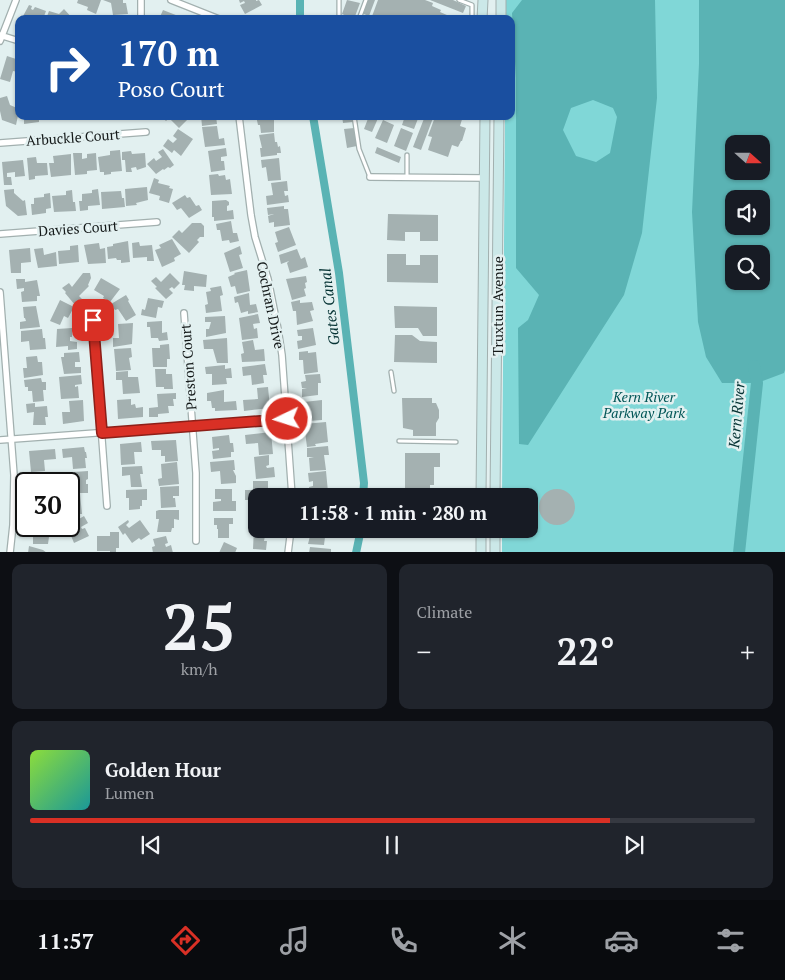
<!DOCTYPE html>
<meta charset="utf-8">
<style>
:root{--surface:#171b24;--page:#20242c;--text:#f1f3f6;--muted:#9ea1a6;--line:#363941;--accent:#d93025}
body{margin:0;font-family:"PT Serif",serif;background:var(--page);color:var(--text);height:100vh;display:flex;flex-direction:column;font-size:19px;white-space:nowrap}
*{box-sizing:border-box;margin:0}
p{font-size:16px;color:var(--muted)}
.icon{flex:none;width:28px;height:28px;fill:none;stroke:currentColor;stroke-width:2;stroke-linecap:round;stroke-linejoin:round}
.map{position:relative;height:552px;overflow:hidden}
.details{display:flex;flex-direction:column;gap:12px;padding:12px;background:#0d0f14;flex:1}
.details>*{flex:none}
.top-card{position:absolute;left:15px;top:15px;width:500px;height:105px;border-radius:10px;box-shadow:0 1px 4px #0004;background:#1a4fa0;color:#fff;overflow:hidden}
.needle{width:32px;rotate:111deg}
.controls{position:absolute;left:725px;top:135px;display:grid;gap:10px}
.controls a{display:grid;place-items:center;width:45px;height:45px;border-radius:10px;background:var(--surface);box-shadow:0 1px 4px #0004;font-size:25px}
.speed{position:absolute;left:15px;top:472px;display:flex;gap:10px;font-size:25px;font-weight:700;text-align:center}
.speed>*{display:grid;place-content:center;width:65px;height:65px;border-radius:50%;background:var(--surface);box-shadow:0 1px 4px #0004;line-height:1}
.speed .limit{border:2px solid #111;border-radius:8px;background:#fff;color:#111}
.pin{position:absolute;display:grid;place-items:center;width:42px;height:42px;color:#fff;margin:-21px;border-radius:10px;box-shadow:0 2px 8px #0006}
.me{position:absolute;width:55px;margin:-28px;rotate:266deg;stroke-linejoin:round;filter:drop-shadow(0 0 4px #0008)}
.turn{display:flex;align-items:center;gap:18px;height:105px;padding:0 20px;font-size:22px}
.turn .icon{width:65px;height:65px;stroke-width:2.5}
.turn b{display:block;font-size:35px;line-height:42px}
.big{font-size:38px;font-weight:800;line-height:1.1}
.details .card{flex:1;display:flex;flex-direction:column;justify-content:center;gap:8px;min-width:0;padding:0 18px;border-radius:10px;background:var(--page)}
.details .dial{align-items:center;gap:0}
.dial b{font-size:65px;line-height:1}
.song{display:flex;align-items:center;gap:15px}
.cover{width:60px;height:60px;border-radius:8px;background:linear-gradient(135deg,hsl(90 70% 55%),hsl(180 70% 35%))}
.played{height:5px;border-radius:2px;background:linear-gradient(90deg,var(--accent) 80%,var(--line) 80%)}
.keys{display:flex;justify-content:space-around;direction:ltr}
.heat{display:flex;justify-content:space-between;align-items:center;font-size:28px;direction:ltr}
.details .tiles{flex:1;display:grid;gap:12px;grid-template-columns:1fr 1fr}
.card:last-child{grid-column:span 2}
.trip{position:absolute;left:248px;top:488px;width:290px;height:50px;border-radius:10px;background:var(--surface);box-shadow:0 1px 4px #0004;font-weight:800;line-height:50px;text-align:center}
.menu{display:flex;height:80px;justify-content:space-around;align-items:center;background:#090b0e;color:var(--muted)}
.menu .icon{width:35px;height:35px}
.menu .on{color:var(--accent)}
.menu b{font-size:22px;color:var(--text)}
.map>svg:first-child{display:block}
.green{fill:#80d7d7;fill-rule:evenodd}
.water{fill:#5ab3b4;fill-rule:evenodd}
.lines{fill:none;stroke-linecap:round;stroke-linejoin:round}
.canal{stroke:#5ab3b4;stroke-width:8}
.river{stroke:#5ab3b4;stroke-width:12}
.building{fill:#a4b1b1}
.service-casing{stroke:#a2b0af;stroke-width:5.5}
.minor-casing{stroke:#a2b0af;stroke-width:8}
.secondary-casing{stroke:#a2b0af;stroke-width:11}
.service{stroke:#fff;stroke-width:3}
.minor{stroke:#fff;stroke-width:5.5}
.secondary{stroke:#cbe8e8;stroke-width:9}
.route-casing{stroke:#8d1f18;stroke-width:12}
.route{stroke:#d93025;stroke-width:9}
.labels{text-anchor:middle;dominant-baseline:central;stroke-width:5;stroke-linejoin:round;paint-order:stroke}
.street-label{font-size:14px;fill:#141919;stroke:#e2f0f0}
.park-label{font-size:14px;font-style:italic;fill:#005556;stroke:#e2f0f0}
.water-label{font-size:15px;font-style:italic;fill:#063334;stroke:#e2f0f0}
</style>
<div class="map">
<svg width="785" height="553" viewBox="0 0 785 553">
<rect width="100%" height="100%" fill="#e2f0f0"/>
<path class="green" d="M506,0H785V552H502V529H529V496H502L505,116H511V19H506ZM734,144H761V171H734ZM734,199H761V226H734ZM734,254H761V281H734Z"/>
<path class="water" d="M522,0H655L657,98L642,233L624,295L528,445L519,444L518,328L528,320L539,295L516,268V78L512,13ZM593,100L613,108L617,117L610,153L596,162L576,156L563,130L571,108Z
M699,0H785V370L784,373L757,383H722L706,357L698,322L692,212L699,64ZM734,144H761V171H734ZM734,199H761V226H734ZM734,254H761V281H734Z"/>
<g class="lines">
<path class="canal" d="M300,0V19
M313,116L339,273L364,483L363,496
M356,553L361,529"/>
<path class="river" d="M739,553L757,383L754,366"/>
</g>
<path class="building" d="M78,0H101L96,14L87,10L88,7L77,3Z
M103,0H123V3H126L128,14L113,15L111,3Z
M239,0H256V1L259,0L262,5L245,14L240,5L245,3L244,1L240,3Z
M347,0L360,3L354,19L342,14Z
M366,0H375L369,16L361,13Z
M378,0H425L433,3L432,6L441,10L440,12L456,19H371Z
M430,0H453L466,6L463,13Z
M29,5L32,6L31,9L33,10L35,7L46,11L43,19L22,18Z
M64,9L73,19H46L49,11L59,14Z
M163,10L186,19H159Z
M7,56L19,60V81L15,80L18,72L13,71L10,82L0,79Z
M7,96L10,105L17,108L16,110L19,111L16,125L2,120L0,111V98Z
M24,116H46V118H39V122L24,124Z
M161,116H187L189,118L179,128L169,118L166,121Z
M201,116H216L217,124L202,126Z
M256,116L274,117V132L261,133L260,125H258Z
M342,116H352L353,122L343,123Z
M369,116H379L372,132L364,129Z
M405,116H419L414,129L402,125Z
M425,116L433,118L421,150L413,147Z
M440,116H463L460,126L466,128L462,141H461L458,147L452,145L448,157L428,150L432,137L428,136L435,117L439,118Z
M383,120L394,125L387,143L375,138Z
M217,126L219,139L224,138L225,145L205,147L202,127Z
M354,128L357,146L347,148L344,129Z
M401,128L413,133L406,151L394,146Z
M178,129L193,139L181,156L174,150L172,153L163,146L168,139L173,143L177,139L173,136Z
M274,133L275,142H277L278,147L280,146L281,153H277V155L261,157L260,148H262L259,135Z
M377,147L401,157L399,163L375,153Z
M226,148L227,156L221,157V161H224L225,170L211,172L208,151Z
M163,149L174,165L170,168L168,167L164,170L163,169L156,174L147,164L154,158L156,161L162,157L158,152Z
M120,150L122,171L111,172V174L104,175V172H100L98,157L110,155V151Z
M131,151L132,154L145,153L146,167L137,170L136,167L131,168L132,172H126L125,160H122V152Z
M73,153H82V159L87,158V154L96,153L97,170L87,171V174L75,175Z
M71,154V175L51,177L49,163H54L53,156Z
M36,157L37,163H47L48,175L35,176V179L29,180L27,158Z
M279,158L281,180L268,181L266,167L262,168L261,160Z
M23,160L25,176L15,177V172L7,173V177H11L12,185H4L2,162Z
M218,174L219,176L225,175L226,180L230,179L232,194L211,195L209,175Z
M154,178L159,180L158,183L170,186L169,188L173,189L169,203L159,200L160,196L149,193Z
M287,181L288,191H284L285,196L288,195L289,202L267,205L266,196L273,195L271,183Z
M147,187L148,200L136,203L137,205L126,206L125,189Z
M14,189V193L23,201L25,200L27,215L18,216L6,206L4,190Z
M98,189L100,205L88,206V210L80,211L79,201H82V194L92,193V190Z
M72,190L73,202H75L76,211L54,212L52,196L66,195V191Z
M121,191L122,198H124L125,207L102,209L101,192Z
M50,193L51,208L46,209V213L32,215L31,204H34V198L44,197V194Z
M185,195L187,198L190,197L196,206L199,205L202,210L189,218L181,208L177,210L172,203Z
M226,200L229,202V205L227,206V211L233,210L234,219L214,221V217H212V201Z
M284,206V209H288L290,225L274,227V222L269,223L268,216L274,214L268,215L267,208Z
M388,214L438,215V241H420V232H405V241L387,240Z
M231,221L233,233H237L239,241L230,243L229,240L222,241L220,230H217L216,224Z
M192,223H201L204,226V237H200L197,240L199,242L189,253L172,237L179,230L182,233Z
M289,227L296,245L278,252L275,243L278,242L275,232Z
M172,239L181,254L174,258L175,261L162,267L155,250L161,248L159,245Z
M128,241L130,262L121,263V260H117L116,258L108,259L107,247L113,246V244Z
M139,242L140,246L152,245L154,261H147V257L133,258L132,243Z
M99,243L100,249L105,248L106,263L88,264L84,245Z
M78,245L79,262L59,264L58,251L70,250V246Z
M240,246L242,254L239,255L243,268L230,272L224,253Z
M30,248L31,262L21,263V273H11L9,250Z
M43,248L44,255L56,252L57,266L38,268L34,249Z
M297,249L301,259L305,257L308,267L290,273L287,263L289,261L281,264L279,255Z
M387,254H406V265H420V255H438V283L387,282Z
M247,270L250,291L237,294L235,286L231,287L228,277L235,274L234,273Z
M184,271L207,275L206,287L194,286V291L184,290L185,285H182Z
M83,273H90L91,278L88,285L89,286L79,296L82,299L75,305L65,293L66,292L62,288L69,283L72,287Z
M170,273L180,283L174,289L172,287L169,289L173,293L166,299L155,288L157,287L151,281L156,277L161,282Z
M306,276L307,282L305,283L306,288L304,289L306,296L292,300L286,279Z
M101,278L120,289L110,302L103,298L104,296L94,290Z
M16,279H25V282L37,280L40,296H37V301L22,302L21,292L24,291V288L17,289Z
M221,286L223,295L220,296L222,311L206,313L205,305L208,304L206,292L211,291L210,288Z
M249,293L250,305L256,304L258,312L248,314V311L241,313L238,302L235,303L234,297Z
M126,295L129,300L128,301L136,315L126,321L118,309L115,310L111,304Z
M148,298L164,301L162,308L158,307L156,318L141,315L142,309L145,310Z
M60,300L74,307L68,318L64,316L60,325L50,321Z
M300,300V303L312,302L314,310L310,311L313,321L297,325L296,311H293L291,302Z
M36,306L40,327L20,329V322L26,321L25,318H24L23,307Z
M394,306L437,307V336H423L418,328H395Z
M258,314L260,323L253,324L254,329L257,328L258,338L242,340L239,318Z
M225,316L226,333L206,337V329H209L211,322H205V317Z
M162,321V333L167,332L168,340L159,341L158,338H151L150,327H147V322Z
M133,323L132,344L113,347V338H119L118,324Z
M72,328V337H70V341L77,342V349L68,350V346L56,347L57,329Z
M313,328L316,345L298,349L297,341L302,340V336H298L297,330Z
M42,329L43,338H45L46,349L30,350L29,341L21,342V331Z
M395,335H412L420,341L437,342V363L394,362Z
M227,338L228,363H217L213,349H204L203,340Z
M253,340L255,350L264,349L265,361L242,362L241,354L244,353L242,342Z
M169,344L170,359H167V367H153L152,348H160V345Z
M131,348L132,357L129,358L131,370L116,371L114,349Z
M308,351V353L316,352L318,372L304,374L303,360H299V352Z
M79,352L80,362H75V367H81V373L64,374L61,357H64V353Z
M37,356L38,362H42L43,375L24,378L23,368H27L26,357Z
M265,364L267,375H263L264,383L252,385L251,375L243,376L242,367Z
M225,365V369L231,368L232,378H226L227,384L212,385V374H206L205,367Z
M155,369H166V374H172L173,389H164V387H156Z
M128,371V377H138L140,393L123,394L122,380H116V372Z
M320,374L321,383H318V395L302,397V389H307L302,388L301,382L306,381L305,375Z
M81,375L82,384L75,385V387L78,386L79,398L61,399L59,377Z
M41,378L42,382H46V390H43L44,401L33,402L32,391H28V387H25L24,380Z
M268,387L270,408L244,411L243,400L258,399L257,388Z
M224,390V402L236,401L237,410L215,411V408H212L211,401H207V393Z
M176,393V399H173L174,406H168L169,413L158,414V417H149V408L158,407L157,394Z
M402,398H432V403H436L439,410V418L436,423V436H413V430L403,428Z
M131,399V405L135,404L136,408L143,407V417L118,419L117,400Z
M83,400L84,421L63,424L62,412H70L69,401Z
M322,400V420L309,421L308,409H304V402Z
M35,403V407L47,406L48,417H45L46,425H33L34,412L27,413L26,404Z
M326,422L328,442L315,444L316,446L307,447L304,424Z
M271,432L273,454L259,455L258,443L246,444L245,435Z
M229,435L230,443H233L234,452H231V457L213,459L212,451L219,450V448L213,449L212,437Z
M176,440L178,461L165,462V456H161V450H152L151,441Z
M141,442L142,452H134L135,464L121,465L120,444Z
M328,446L329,455H324L326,470L310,471L309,458L314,457H307V448Z
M84,447L85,452H86L87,458H85L86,468L73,469L72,457L63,458L62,449Z
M55,449L56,459L44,460L45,471L31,472L29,451Z
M405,453H440V467H434V485H430V490H405Z
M269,455V465L266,466L267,468L274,467L275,477L256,479L254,457Z
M234,460L235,470H233L236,476V483L221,484L220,471L211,472L210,462Z
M177,462L179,484L159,486L158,479L162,478L161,464Z
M142,466L143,474H140L142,487H131L130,475L122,476V467Z
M88,471V479L86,480V484H88V493H69V483L74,482V472Z
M326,471L328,492L310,495L309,487L313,486V481L309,482L308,473Z
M50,474V484H40V475Z
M253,481H268V488H266V492H274V496H256V501H254V500H245V490H253Z
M179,486V496H173V498H175L176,507L161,508L160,487Z
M147,489V500H142V506H140V509L129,510V498H126V490Z
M215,489H232V501H236V511H213V502L221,501V499H215Z
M539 507a18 18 0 1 1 36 0a18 18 0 1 1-36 0Z
M69,494H80L82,514H69Z
M159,510H179V520L174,519V528H172L171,532H157L159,519H156V511Z
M84,516L88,523L81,527L82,529L85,528L89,536L74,543L67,526Z
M214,518H233V524H229V538H218V529H217V525H214Z
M128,520L129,522L126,525L129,528L140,520L150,534L141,540L139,538L132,543L125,533L123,535L118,527Z
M31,526H51V537H49L48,544H33V532H37V531L31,530Z
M254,527L271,529V537L265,536L264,541H267L266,550L253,549Z
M308,529H326L324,545L308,544L311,532H308Z
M408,529H446L445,537H407Z
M110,532H119V548H116V552L110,553V551H97V536H110Z
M166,536L168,543L165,544L166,547L171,545L173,553H153L152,547L155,546L153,539Z
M224,542L237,548L235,553H219Z
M29,546L43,550L47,553H28Z
M310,547L331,549V553H309Z"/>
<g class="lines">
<defs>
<path id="service" d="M459,0L472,5V19
M339,19V0
M359,19L366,0
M354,116L359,149L370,177
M407,155V177
M391,372L394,391
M399,441L456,442"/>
<path id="minor" d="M141,0V19
M171,0L219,19
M0,35L19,41
M0,41L16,0
M239,116L251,215L255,237L268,279L278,329L282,355L292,496
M0,143L146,132
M370,177L485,178
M0,234L157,222
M0,292L14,475L13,525L10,553
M184,313L196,473V541
M93,320L107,506
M0,440L287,419
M288,553L291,529"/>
<path id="secondary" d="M482,19L483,0
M501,19V0
M481,496L485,116
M495,496L499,116
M481,553V529
M495,553V529"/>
</defs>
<use href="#service" class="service-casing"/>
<use href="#minor" class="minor-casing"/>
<use href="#secondary" class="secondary-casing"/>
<use href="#service" class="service"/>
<use href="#minor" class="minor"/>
<use href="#secondary" class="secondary"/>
</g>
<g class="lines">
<defs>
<path id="route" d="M93,320L102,433L287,419"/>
</defs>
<use href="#route" class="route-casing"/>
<use href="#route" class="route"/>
</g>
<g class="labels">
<g class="street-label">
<text transform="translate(73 137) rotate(-4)">Arbuckle Court</text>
<text transform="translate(78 228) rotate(-4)">Davies Court</text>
<text transform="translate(271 305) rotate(78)">Cochran Drive</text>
<text transform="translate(497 306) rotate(-90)">Truxtun Avenue</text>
<text transform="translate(188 367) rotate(-94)">Preston Court</text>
</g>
<g class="park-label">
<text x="644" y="396">Kern River<tspan x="644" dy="16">Parkway Park</tspan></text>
</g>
<g class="water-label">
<text transform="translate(329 307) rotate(-97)">Gates Canal</text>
<text transform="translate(736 415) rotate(-85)">Kern River</text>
</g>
</g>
</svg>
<div class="controls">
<a><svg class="needle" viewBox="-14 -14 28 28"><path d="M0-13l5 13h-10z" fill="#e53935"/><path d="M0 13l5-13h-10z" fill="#9ea1a6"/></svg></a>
<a><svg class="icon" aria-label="sound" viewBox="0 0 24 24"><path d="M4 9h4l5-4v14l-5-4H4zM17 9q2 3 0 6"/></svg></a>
<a><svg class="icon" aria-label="search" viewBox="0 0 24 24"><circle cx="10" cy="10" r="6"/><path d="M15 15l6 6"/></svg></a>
</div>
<div class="speed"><div class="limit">30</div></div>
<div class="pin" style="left:93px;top:320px;background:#d93025"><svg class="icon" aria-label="arrive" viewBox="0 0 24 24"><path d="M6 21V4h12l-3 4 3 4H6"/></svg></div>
<svg class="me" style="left:287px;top:419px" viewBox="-20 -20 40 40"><circle r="17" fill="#d93025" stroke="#fff" stroke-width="3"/><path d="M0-11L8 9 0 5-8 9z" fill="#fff"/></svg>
<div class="trip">11:58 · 1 min · 280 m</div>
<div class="top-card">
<div class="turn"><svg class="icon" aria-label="right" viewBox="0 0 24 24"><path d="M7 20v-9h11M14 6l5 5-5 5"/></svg><div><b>170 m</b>Poso Court</div></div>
</div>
</div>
<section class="details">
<div class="tiles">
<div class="card dial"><b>25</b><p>km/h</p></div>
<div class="card"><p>Climate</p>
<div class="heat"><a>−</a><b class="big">22°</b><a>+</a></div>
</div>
<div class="card">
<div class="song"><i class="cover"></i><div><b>Golden Hour</b><p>Lumen</p></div></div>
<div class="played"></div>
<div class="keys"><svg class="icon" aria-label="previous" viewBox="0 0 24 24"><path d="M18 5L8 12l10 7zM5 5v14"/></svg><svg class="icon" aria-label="pause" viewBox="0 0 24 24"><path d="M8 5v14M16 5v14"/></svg><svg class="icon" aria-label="next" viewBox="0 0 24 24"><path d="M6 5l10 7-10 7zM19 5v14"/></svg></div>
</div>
</div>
</section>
<nav class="menu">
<b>11:57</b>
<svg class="icon on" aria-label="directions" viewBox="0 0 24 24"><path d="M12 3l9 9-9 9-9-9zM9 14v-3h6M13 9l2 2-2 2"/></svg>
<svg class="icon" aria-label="music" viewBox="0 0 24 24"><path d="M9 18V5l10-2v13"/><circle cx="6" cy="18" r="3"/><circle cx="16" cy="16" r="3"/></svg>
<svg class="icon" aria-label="phone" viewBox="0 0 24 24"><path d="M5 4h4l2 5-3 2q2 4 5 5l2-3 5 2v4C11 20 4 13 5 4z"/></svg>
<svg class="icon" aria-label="climate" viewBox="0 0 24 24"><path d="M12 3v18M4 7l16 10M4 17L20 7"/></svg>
<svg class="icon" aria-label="car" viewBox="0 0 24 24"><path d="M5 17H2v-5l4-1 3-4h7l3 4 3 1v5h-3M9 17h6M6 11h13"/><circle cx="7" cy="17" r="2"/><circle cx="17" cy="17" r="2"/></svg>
<svg class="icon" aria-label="filters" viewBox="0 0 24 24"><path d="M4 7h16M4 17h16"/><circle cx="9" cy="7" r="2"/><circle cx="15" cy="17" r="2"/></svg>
</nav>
